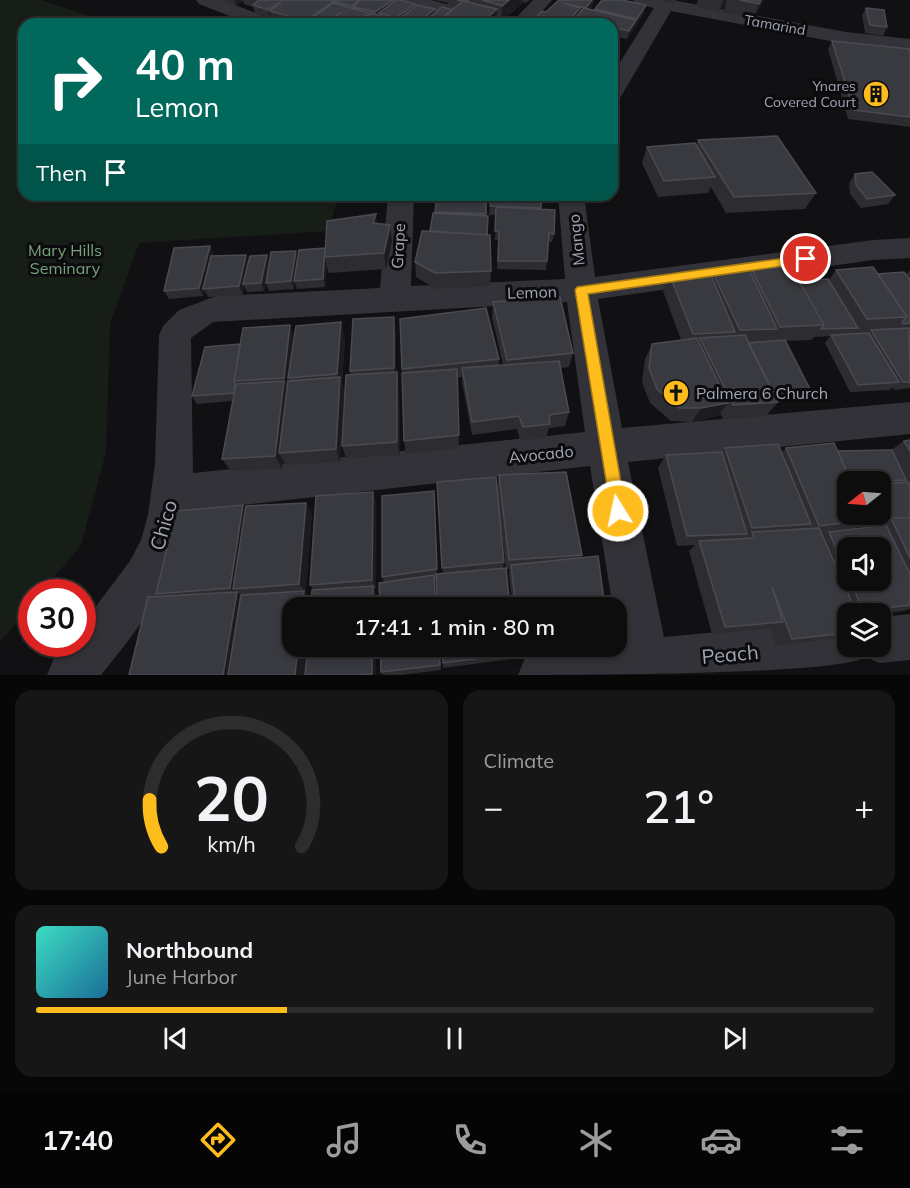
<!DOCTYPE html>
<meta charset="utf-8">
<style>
:root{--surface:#0d0d0e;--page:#161617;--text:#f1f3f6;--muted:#9a9c9e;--line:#2d2d2e;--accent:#ffbd1d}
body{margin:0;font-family:Mulish,sans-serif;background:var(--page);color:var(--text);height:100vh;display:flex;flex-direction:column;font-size:22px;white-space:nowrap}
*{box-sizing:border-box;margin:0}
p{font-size:20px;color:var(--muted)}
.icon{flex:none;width:33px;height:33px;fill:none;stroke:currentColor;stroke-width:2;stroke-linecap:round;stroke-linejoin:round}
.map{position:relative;height:675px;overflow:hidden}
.side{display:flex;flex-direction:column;gap:15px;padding:15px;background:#070708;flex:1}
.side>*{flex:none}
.banner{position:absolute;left:18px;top:18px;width:600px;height:183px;border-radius:18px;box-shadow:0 3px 9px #0003,0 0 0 2px var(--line);background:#00695c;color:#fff;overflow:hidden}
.needle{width:39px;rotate:253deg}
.buttons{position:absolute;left:837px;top:471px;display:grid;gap:12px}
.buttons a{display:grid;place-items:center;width:54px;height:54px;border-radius:12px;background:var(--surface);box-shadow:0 3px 9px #0003,0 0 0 2px var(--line);font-size:30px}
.speed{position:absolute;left:18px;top:579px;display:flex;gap:12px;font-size:30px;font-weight:700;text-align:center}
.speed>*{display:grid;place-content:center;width:78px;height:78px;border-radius:50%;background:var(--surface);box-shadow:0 3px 9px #0003,0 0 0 2px var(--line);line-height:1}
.speed .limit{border:9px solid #d22;background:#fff;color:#111}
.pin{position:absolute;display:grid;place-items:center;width:51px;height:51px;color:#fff;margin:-26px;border:3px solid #fff;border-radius:50%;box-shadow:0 2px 6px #0007}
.me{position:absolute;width:66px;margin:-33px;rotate:350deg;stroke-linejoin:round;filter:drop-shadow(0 0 4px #0008)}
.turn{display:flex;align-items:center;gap:21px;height:126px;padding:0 18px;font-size:27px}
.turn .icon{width:78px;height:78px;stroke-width:2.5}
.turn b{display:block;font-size:42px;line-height:51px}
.then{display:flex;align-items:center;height:57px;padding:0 18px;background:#0003;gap:12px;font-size:22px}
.big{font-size:45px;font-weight:600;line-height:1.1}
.side .card{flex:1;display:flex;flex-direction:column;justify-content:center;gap:9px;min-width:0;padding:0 21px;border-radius:18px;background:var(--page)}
.side .dial{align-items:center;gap:0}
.dial svg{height:156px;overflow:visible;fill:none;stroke:var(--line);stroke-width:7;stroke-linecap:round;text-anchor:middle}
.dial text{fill:var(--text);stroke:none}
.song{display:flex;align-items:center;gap:18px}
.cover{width:72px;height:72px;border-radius:9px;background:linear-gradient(135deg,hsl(170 70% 55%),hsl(200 70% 35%))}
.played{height:6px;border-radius:3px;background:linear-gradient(90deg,var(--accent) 30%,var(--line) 30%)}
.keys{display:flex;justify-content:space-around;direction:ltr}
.heat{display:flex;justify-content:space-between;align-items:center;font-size:33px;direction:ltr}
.side .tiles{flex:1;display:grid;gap:15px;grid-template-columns:1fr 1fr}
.card:last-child{grid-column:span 2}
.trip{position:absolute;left:282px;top:597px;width:345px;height:60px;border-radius:18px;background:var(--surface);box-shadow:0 3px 9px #0003,0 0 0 2px var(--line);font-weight:600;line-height:60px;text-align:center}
.menu{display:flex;height:96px;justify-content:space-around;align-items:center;background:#050506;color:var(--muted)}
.menu .icon{width:42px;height:42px}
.menu .active{color:var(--accent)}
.menu b{font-size:27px;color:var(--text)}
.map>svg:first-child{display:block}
.green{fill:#171e18}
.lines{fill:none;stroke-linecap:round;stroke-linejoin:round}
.minor{fill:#323238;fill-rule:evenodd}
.wall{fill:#2d2d31;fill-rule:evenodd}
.shaded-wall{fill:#1c1c1f}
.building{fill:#393a3f;stroke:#4a4b52;stroke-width:1.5}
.route{fill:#ffbd1d;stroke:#a67b13;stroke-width:1.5}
.labels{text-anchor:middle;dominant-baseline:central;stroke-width:6;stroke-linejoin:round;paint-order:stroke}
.far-street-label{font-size:14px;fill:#a1a6b5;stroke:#0c0c0e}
.far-poi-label{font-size:14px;fill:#a1a6b5;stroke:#0c0c0e;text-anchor:end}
.street-label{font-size:16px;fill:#a1a6b5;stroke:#0c0c0e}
.park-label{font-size:16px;fill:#76a27a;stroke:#0c0c0e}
.poi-label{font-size:16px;fill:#a1a6b5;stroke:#0c0c0e;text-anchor:start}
.near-street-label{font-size:20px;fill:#a1a6b5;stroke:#0c0c0e}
</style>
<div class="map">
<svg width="910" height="675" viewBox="0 0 910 675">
<rect width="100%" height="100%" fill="#111113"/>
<path class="green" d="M0,0H41L114,24H24V195H339L328,231L139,243L110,324L106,452L81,545L42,592H32L31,605L0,642Z"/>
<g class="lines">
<path class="minor" d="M196,0H222L274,20L277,24H250L199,4Z
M400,0H431L508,20L510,24L533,0H552L531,24H479L403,4Z
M633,0H672L846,32L910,39V51L846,44L671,11L623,93L620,98L612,100V75L654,8L636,4Z
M388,195H414L411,286L565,279L558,195H584L595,277L873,240L910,238V258L873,260L598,299L622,428L910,402V434L628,462L664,637L848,620V646H880V617L910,614V660L880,663L865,657C842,675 568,675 518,675L525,658C554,646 585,646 616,646L619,642L616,608H613L590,466L189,511C180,575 141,626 101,675H47L54,658L67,644H82V625L130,561L141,540L148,515L155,464L159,335L163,326L179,310L216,296L380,288ZM567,302L585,432L193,473L191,338L213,322Z"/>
</g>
<path class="wall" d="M221,0H400L415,6L435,9L436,12L452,10L455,7L448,5V3L435,0H530L526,3L522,2V4L501,21L496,19V24H290L255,13L253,7L244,4L243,1L236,6Z
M660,0H676L673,4Z
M698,0H764L753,19L723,12L727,1L719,12L696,6Z
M557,3L593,5L589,10L595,11V9L644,13L627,39L613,36L612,38V24H573L574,22L573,24H527H531V22Z
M866,8L887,27L883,36L865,33L862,15Z
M832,41L910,49V127L848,119L828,49Z
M698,140L816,193L805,209L726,213L711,187L708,193L658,197L642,163L647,147L696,145Z
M855,174L895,195L888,204L861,208L850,194L849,183Z
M331,195H381L380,201H333Z
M428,195H487L486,216L491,271L490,286L436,289L416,277L415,262L430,231L435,214L437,197H428Z
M542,195L540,209L554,234L552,242H549L546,270L497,269L498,240H495L496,215H489L490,206Z
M377,223L392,241L386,269L329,273L327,267L325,287L297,289L295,282L294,289L269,291L266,283L264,291L247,292L244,286L243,295L208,297L205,291L203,296L169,299L164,291L210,246L214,255V256L248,262H269L298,258L325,248Z
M751,268L799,281L829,280L836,270L878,274H906L910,271V388L894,390L893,387L890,390L850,392L825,343L830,336L814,337L811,340L786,341L810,389L803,396L777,399L778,402L766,416L723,419L720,413L718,416L692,422L671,421L650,403L642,382L645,359L652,344L681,340L663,291L670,276L711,274L712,271H750Z
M493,302L573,353L569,367L561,368L569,412L565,426L549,428L546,438L520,440L517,429L472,435L462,382V377L457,378L459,448L406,454L404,441L402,369L499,359V365H503L492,317Z
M396,332V372L399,386L400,455L346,458L342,446L351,375L350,371Z
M294,335L345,338L342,382L344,392L340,462L286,465L283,460L282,469L231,471L222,459L232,401L197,404L192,396L240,344Z
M910,440V609L903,611L880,614H848V637H845L776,646L770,628L712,634L689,551L695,545L677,546L658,468L666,455L721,452L725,448L781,453L786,448L838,451L891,450L904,441ZM848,482H880V514ZM860,525H879L877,526L855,529ZM848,548L880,580H848Z
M499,475L582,555L581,558L605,608H513L509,574L510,569L435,579L384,582L382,577L435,502L437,574L443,573L437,482L504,562L503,568H506L497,487Z
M373,492L376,503V588H374L376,594V608H311L314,590L310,585Z
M306,503L312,514L305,593L311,599L304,675H129L161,597L156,594L243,505L246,509Z
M439,646L441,670L401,675H383L381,672Z
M441,646L514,654L512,659L443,668Z
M517,646H611L603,652L518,658Z"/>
<path class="shaded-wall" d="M235,0H243V1L236,6Z
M336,0H348L335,2L336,9L308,21V24H306L305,21Z
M393,0H398L379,13V18L376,20L375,12Z
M509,0H522V4L501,21L502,6Z
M592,0H594L593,5L584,16L586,8Z
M723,0H727L719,12Z
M761,0H764L753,19L759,4Z
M281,2L270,11L271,17L270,18L268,10Z
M415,4V12L399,19V24H396V18Z
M646,5L644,13L635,27L637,19Z
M580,8L579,16L574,19L573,24H570L571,19Z
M435,9L436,17L427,24H417Z
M497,9L496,24H480Z
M369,13V21L366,24H353Z
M636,20L634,28L627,39L629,31Z
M376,214L378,230L373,223Z
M390,225L392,241L386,269L384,253Z
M210,246L214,255L205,288L203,289L205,291L203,296L199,288Z
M296,251L298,259L294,289L291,281Z
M246,255L249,263L243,284L244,286L243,295L239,286Z
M267,255L270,264L264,291L261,283Z
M325,258L327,267L325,287L323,279Z
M394,317L396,332V383L394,368Z
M341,322L345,338L342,382L344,392L340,462L336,449L340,383L337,374Z
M290,325L296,340L288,378L291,385L290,392L284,378Z
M397,372L399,386L400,455L397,442Z
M284,381L290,395L279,453L283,460L282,469L275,456Z
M728,403L718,416L692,422L701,408Z
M373,492L376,503V588L372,580Z
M306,503L312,514L306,592L299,584Z
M243,505L252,516L233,589L247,600L235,675H223L237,594L230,588Z
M373,586L376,594V608H373Z
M304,591L311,599L310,608H302Z
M298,646H306L304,675H295Z
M372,646H376V675L372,674Z"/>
<path class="building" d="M259,0H336L305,21L270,11L281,2L268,10L253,5Z
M338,0H360L351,6L335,2Z
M360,0H393L375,12L353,7Z
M396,0H400L415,4L396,18L379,13Z
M457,0H468V1L467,2Z
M482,0H509L502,6Z
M559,0H592L586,8L563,3L580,8L571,19H574L570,24H540L531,22L542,11L546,12Z
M602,0H622L646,5L637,19L595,9Z
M740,0H761L759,4Z
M463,1L497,9L480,24H459L441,19Z
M333,3L369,13L353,24H326L341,12L323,24H316L308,21Z
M417,5L435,9L417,24L399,19Z
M442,7L452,10L441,19V24H421Z
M584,8L636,20L629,31L612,27V24H575L578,20L574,19Z
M866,8L884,10L887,27L870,25Z
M372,13L395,20L389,24H356Z
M832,41L910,49V117L854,110Z
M777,136L816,193L734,197L698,140Z
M695,143L715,177L664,181L647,147Z
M872,172L895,195L867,199L856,185L855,174Z
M437,195H486V214L435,212Z
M491,195H542L541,208L490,206Z
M496,207L555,210L554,234L549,233L547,261H498L499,231H495Z
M433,213L488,216L487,235L430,231Z
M376,214L373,223L390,225L384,253L325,257L327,221Z
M422,231L490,235L491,271L435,273L415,262Z
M210,246L199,288L164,291L174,248Z
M325,248L323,279L294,281L299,250Z
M296,251L291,281L266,283L271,252Z
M246,255L239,286L203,289L211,256Z
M267,255L261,283L243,284L250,256Z
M791,267L824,325L780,327L751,268Z
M873,267L907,317L867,319L836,270Z
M749,269L777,329L740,330L712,271Z
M904,272L910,280V323L903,324L902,322L907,317L878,274Z
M710,273L735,332L693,334L670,276Z
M828,279L858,328L821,329L824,325L799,281Z
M560,297L573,353L507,360L493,302Z
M486,308L499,359L402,369L400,319Z
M394,317V368L350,371L353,319Z
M341,322L337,374L288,378L296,326Z
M290,325L284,378L234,381L243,328Z
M909,328L910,382H903L871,330Z
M869,333L899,382L858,385L831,335Z
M745,335L778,402L733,405L700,338Z
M697,338L728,403L701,408H679L657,389L649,368L652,344Z
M785,340L810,389L773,392L748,343Z
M240,344L234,381L235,384L234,393L192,396L205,347Z
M559,361L569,412L549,415L550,424L523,427L519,416L472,422L462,368Z
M457,369L459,435L404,441L402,373Z
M397,372V442L342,446L346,375Z
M340,377L336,449L279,453L288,381Z
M284,381L275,456L222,459L236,384Z
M910,440V451L904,441Z
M834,443L851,482H848V514H866L869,520L819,526L786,448Z
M778,444L811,524L752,528L725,448Z
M892,450L906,480L851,482L838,451Z
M722,452L747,534L687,536L666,455Z
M566,472L582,555L509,560L499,475Z
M496,477L504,562L442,568L437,482Z
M908,482L910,486V518H891L889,519L869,520L866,514H880V484Z
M434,491L437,569L382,577V496Z
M373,492L372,580L310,585L316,496Z
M306,503L299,584L233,589L246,506Z
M243,505L230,588L156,594L176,511Z
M891,518H910V558Z
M886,525L910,574V605L863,611L850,580H880V548H848V575L829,532Z
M819,528L857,614H848V633L792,639L772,587L783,622L725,627L699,541L754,538L752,532Z
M598,556L605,608H516L511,565Z
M506,568L510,608H438L436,574Z
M434,575L436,608H380L379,583Z
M373,586V608H311L312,590Z
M304,591L302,608H292V646H298L295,675H228L241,595Z
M237,592L223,675H129L148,597Z
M308,646H372V674L361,675H305Z
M380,646H439L440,665L381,672Z
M441,646H514V654L443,663Z
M521,646H611V647L522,653Z"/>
<path class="route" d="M806,255L810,256V262L588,294L626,511L623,517L618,520L612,517L575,290L577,287Z"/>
<defs>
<symbol id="building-disc" viewBox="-11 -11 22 22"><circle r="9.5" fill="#ffbd1d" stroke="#0c0c0e"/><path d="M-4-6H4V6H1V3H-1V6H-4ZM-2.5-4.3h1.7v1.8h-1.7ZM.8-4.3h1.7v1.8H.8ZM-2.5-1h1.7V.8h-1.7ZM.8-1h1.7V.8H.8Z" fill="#111"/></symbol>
<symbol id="church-disc" viewBox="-11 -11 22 22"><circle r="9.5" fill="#ffbd1d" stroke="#0c0c0e"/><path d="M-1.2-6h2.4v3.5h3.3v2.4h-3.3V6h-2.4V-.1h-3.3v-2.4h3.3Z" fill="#111"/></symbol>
</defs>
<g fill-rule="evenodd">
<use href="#building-disc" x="861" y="79" width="30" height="30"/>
<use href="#church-disc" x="661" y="378" width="30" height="30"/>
</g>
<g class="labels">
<g class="far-street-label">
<text transform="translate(775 25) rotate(10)">Tamarind</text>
</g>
<g class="far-poi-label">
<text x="856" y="86">Ynares<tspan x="856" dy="16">Covered Court</tspan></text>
</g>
<g class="street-label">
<text transform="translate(576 240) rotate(-96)">Mango</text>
<text transform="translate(398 246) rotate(-87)">Grape</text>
<text transform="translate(532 292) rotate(-2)">Lemon</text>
<text transform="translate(541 454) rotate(-6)">Avocado</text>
</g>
<g class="park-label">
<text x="65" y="250">Mary Hills<tspan x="65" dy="18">Seminary</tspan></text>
</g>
<g class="poi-label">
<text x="696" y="393">Palmera 6 Church</text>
</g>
<g class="near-street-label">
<text transform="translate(163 525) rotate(-74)">Chico</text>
<text transform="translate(730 654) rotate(-5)">Peach</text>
</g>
</g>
</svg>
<div class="buttons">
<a><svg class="needle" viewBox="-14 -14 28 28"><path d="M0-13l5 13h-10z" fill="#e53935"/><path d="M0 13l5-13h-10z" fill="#9a9c9e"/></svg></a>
<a><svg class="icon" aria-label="sound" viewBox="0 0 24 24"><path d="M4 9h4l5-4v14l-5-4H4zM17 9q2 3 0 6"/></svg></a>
<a><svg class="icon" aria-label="layers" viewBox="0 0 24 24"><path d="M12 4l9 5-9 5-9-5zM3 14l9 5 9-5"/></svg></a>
</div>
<div class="speed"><div class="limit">30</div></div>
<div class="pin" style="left:806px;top:259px;background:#d93025"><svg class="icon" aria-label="arrive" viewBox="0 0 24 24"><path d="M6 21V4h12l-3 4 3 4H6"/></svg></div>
<svg class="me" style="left:618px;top:511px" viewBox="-20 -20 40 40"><circle r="17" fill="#ffbd1d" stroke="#fff" stroke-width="3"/><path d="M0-11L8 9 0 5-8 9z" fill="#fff"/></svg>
<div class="trip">17:41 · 1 min · 80 m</div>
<div class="banner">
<div class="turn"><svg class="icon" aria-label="right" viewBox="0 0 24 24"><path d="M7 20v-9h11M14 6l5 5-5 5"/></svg><div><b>40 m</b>Lemon</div></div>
<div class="then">Then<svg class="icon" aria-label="arrive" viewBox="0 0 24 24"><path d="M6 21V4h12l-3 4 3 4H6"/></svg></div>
</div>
</div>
<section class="side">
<div class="tiles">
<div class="card dial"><svg viewBox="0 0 100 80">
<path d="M14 69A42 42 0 1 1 86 69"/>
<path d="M14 69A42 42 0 0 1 8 45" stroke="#ffbd1d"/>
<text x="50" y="56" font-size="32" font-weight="700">20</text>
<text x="50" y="72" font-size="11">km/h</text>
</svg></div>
<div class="card"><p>Climate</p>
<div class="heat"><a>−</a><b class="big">21°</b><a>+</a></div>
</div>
<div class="card">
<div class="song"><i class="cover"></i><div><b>Northbound</b><p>June Harbor</p></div></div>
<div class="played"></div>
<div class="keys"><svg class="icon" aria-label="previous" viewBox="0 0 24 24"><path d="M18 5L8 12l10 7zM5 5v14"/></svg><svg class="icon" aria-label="pause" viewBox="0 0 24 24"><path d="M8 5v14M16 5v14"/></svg><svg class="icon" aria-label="next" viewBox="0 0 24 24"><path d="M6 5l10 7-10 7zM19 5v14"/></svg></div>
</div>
</div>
</section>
<nav class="menu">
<b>17:40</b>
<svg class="icon active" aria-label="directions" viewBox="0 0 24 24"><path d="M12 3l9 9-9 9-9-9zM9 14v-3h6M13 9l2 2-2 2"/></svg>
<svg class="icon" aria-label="music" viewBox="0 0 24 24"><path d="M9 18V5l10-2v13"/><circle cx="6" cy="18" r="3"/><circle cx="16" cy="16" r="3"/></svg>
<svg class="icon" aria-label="phone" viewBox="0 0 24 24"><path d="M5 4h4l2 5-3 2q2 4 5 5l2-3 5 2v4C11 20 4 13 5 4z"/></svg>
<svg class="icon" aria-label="climate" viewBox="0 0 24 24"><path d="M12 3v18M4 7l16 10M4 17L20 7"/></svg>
<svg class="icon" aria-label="car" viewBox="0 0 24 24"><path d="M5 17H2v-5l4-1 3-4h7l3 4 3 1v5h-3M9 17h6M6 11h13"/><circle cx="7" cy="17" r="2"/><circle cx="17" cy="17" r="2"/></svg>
<svg class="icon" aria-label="filters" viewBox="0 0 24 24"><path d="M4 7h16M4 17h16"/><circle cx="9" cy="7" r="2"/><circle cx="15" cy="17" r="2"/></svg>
</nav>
